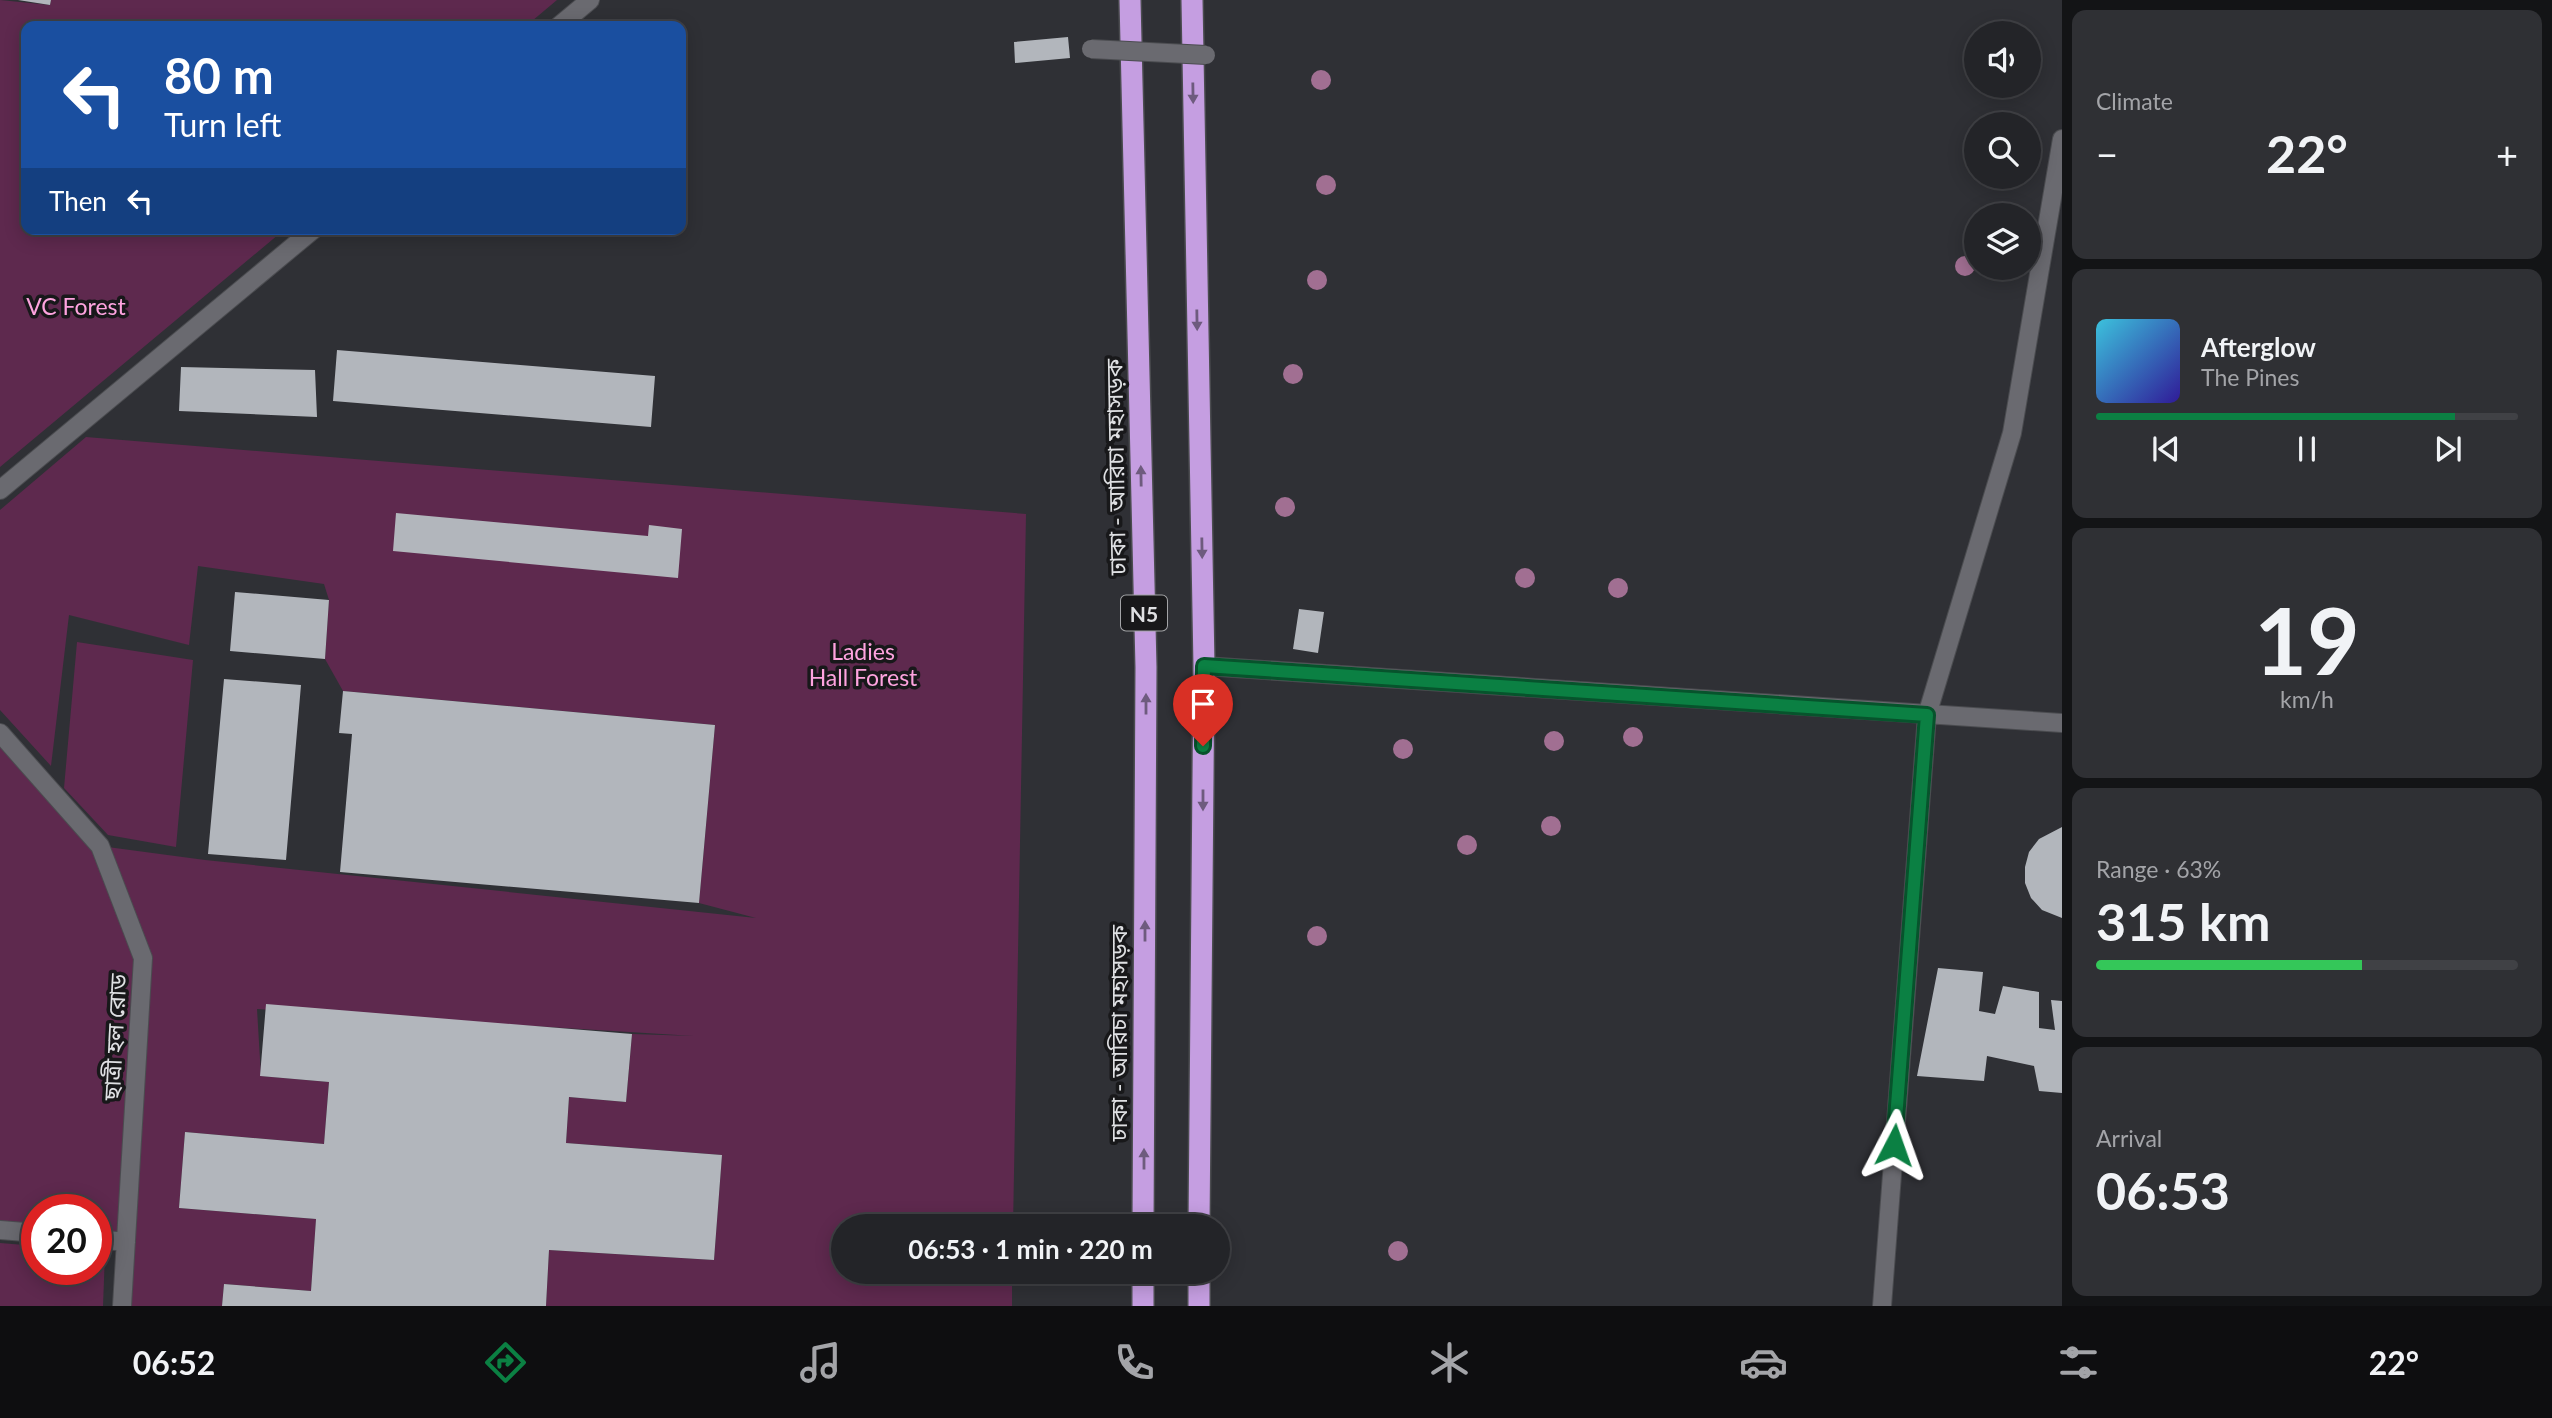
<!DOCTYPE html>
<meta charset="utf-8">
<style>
:root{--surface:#232428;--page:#2f3034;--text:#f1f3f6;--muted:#a3a4a8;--line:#404145;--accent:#0b8043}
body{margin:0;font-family:Lato,"Noto Sans Bengali",sans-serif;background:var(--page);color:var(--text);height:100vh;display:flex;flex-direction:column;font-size:26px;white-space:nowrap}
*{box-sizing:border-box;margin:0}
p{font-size:23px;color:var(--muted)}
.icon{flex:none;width:38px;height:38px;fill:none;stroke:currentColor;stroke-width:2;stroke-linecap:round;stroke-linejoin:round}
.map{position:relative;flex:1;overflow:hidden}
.side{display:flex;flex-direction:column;gap:10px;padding:10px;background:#131416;width:490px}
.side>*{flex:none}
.hud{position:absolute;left:21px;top:21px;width:665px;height:214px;border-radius:14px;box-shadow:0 4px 18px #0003,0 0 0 2px var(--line);background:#1a4fa0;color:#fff;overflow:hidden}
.fabs{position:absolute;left:1964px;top:21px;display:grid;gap:14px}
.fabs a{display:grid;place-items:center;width:77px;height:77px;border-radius:50%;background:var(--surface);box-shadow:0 4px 18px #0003,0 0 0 2px var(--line);font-size:35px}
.speed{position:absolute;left:21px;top:1194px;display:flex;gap:14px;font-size:35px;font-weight:700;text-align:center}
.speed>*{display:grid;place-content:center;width:91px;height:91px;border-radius:50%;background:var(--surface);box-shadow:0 4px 18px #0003,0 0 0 2px var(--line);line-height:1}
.speed .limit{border:10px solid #d22;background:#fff;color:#111}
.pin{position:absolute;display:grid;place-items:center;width:60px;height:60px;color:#fff;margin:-72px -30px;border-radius:50% 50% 50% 0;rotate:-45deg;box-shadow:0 0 7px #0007}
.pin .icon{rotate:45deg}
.me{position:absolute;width:77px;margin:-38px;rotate:4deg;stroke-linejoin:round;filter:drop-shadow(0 0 5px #0008)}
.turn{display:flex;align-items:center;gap:24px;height:147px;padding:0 28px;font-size:32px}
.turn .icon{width:91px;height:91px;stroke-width:2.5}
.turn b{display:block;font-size:49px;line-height:60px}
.then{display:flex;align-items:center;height:66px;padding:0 28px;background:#0003;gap:14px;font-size:26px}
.big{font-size:52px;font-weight:700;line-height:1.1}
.side .widget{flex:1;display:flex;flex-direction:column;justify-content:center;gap:10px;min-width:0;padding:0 24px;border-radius:14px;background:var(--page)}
.side .dial{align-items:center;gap:0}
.dial b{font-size:91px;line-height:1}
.song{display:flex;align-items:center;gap:21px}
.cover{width:84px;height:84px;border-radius:10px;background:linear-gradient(135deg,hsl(190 70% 55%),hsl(250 70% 35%))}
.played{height:7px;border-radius:4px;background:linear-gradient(90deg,var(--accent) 85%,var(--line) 85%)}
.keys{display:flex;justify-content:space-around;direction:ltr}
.heat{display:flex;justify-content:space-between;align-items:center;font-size:38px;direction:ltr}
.charge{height:10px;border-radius:5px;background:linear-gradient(90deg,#34c759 63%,var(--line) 0)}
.trip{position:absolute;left:831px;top:1214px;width:399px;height:70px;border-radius:35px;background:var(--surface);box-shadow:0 4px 18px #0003,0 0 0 2px var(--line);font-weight:700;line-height:70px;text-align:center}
.tabs{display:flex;height:112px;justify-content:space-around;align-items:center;background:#0e0e10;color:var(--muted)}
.tabs .icon{width:49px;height:49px}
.tabs .active{color:var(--accent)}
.tabs b{font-size:32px;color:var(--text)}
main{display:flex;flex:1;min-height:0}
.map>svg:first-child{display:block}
.green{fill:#5e294e}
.building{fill:#b2b6bc}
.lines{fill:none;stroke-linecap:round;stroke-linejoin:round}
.minor-casing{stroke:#4b4c50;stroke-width:20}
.highway-casing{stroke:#4b4c50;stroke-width:24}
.minor{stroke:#6a6a70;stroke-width:18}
.highway{stroke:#c59ee1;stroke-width:21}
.minor-bridge-casing{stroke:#4b4c50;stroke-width:20;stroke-linecap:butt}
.minor-bridge{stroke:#6a6a70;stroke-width:18}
.tree{fill:#a16f92}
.oneway{fill:#6e5b7e}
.route-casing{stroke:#07532c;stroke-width:18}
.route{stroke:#0b8043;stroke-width:12}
.labels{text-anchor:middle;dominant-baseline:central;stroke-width:7;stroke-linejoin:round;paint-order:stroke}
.shield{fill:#18181a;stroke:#a3a4a7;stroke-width:2}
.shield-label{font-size:21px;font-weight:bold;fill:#dfe0e3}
.park-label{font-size:23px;fill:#fea3df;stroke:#18181a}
.street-label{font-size:23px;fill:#dfe0e3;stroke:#18181a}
</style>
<main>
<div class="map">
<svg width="2062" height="1306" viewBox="0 0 2062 1306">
<rect width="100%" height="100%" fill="#2f3035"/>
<path class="green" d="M0,0L50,5L51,0H557L526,26H26V229H285L0,467Z
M86,437L1026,514L1013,1227H844V1272H1012V1306H546L549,1250L714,1260L722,1155L566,1143L569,1097L626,1102L632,1034L694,1036L257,1009L261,1076L329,1082L324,1144L185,1132L179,1208L316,1219L311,1291L224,1284L222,1306H123L143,958L126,1242L96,1239V1209H37V1233L0,1230V733L100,846L205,860L756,918L699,903L715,725L343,691L325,659L329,600L324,584L198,566L189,645L69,615L51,766L0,710V510Z
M77,642L193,660L176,847L108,835L64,788Z
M0,1243L37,1246V1269H96V1253H105L103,1306H0Z"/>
<path class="building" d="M18,0H51L50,5Z
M1068,37L1070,58L1015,63L1014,42Z
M337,350L655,376L651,427L333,401Z
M181,367L315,370L317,417L179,411Z
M396,513L648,536L649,525L682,529L678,578L393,551Z
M235,592L329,600L325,659L230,651Z
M1299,609L1324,612L1318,653L1293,649Z
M224,679L301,685L286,860L208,854Z
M343,691L715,725L699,903L340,872L352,734L339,733Z
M2062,827V918L2042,910L2031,898L2025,883V867L2029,852L2039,839Z
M1938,968L1983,972L1979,1011L1995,1014L2003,986L2039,992V1028L2055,1030L2051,1000L2062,1001V1093L2039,1091L2034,1066L1987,1056L1984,1081L1917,1076Z
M266,1004L632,1034L626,1102L569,1097L566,1143L722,1155L714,1260L549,1250L546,1306H222L224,1284L311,1291L316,1219L179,1208L185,1132L324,1144L329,1082L260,1076Z"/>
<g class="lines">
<defs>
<path id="minor" d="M559,26L590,0
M0,490L314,229
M1204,666L2062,723
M0,733L100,846L143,958L122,1306
M0,1230L37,1233
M96,1239L126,1242
M1882,1306L1927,715L2012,433L2062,139"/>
<path id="highway" d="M1130,0L1146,667L1143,1227
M1192,0L1204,666L1199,1227
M1143,1306V1272
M1199,1306V1272"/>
</defs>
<use href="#minor" class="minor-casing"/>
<use href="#highway" class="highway-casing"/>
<use href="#minor" class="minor"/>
<use href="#highway" class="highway"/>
<defs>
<path id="minor-bridge" d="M1091,49L1206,55"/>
</defs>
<use href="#minor-bridge" class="minor-bridge-casing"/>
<use href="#minor-bridge" class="minor-bridge"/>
</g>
<g class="tree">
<circle cx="1321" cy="80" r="10"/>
<circle cx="1326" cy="185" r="10"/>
<circle cx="1965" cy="266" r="10"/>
<circle cx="1317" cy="280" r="10"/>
<circle cx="1293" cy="374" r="10"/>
<circle cx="1285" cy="507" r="10"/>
<circle cx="1525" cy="578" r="10"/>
<circle cx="1618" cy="588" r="10"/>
<circle cx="1633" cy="737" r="10"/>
<circle cx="1554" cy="741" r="10"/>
<circle cx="1403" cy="749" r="10"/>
<circle cx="1551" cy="826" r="10"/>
<circle cx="1467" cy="845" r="10"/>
<circle cx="1317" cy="936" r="10"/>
<circle cx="1398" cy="1251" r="10"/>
</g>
<defs><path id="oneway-solid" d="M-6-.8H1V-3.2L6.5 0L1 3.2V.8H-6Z" transform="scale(1.75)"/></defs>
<g class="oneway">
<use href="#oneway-solid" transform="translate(1193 93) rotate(89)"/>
<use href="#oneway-solid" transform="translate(1197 320) rotate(89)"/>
<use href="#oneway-solid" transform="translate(1141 476) rotate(-91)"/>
<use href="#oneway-solid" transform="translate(1202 548) rotate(89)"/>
<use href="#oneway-solid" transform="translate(1146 704) rotate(-90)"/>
<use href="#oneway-solid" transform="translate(1203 800) rotate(90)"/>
<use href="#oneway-solid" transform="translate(1145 931) rotate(-90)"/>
<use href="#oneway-solid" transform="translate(1144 1159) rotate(-90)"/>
</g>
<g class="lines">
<defs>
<path id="route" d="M1203,746L1204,666L1927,715L1894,1145"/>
</defs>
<use href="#route" class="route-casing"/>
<use href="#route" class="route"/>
</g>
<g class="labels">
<rect class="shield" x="1121" y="595.5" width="46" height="35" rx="5"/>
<g class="shield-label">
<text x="1144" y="613">N5</text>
</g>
<g class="park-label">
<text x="76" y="306">VC Forest</text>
<text x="863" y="651">Ladies<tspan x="863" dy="26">Hall Forest</tspan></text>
</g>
<g class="street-label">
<text transform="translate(1115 467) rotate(-91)">ঢাকা - আরিচা মহাসড়ক</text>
<text transform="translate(1118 1033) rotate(-90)">ঢাকা - আরিচা মহাসড়ক</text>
<text transform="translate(114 1037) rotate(-87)">ছাত্রী হল রোড</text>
</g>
</g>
</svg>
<div class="fabs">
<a><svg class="icon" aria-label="sound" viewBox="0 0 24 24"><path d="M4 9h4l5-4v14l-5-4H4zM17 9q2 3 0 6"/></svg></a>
<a><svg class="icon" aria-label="search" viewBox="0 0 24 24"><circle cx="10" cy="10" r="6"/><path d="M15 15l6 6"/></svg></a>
<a><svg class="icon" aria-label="layers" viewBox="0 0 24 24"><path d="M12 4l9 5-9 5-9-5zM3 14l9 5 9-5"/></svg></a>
</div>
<div class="speed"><div class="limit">20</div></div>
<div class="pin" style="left:1203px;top:746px;background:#d93025"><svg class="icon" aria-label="arrive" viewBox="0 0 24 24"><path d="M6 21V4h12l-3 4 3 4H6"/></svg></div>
<svg class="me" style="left:1894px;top:1145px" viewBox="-20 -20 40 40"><path d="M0-17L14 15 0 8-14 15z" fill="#0b8043" stroke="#fff" stroke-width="4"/></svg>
<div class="trip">06:53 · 1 min · 220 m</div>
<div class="hud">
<div class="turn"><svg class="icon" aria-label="left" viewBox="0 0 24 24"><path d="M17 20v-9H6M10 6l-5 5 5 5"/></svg><div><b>80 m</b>Turn left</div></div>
<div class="then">Then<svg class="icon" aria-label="left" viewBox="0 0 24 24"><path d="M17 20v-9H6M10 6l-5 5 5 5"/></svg></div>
</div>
</div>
<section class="side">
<div class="widget"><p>Climate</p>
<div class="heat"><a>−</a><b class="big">22°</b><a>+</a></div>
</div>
<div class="widget">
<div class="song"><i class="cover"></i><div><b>Afterglow</b><p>The Pines</p></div></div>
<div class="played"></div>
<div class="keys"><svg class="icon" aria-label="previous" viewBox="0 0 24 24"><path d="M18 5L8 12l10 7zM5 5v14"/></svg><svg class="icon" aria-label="pause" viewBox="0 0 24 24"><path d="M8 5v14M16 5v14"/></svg><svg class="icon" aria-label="next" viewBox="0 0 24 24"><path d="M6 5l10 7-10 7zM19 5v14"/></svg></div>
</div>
<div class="widget dial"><b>19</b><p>km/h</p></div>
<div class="widget"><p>Range · 63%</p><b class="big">315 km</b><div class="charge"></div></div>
<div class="widget"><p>Arrival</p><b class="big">06:53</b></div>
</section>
</main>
<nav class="tabs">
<b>06:52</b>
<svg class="icon active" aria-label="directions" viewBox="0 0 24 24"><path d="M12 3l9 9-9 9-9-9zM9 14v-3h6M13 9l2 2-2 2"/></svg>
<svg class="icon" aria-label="music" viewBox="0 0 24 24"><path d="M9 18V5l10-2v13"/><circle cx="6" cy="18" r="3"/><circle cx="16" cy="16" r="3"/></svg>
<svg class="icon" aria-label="phone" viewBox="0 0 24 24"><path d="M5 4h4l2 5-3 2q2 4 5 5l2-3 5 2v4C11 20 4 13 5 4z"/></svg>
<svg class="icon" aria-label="climate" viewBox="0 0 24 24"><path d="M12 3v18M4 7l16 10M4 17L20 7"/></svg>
<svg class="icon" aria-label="car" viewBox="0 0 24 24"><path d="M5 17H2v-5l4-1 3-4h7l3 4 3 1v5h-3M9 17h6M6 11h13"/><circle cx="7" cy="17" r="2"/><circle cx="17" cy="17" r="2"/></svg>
<svg class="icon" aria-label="filters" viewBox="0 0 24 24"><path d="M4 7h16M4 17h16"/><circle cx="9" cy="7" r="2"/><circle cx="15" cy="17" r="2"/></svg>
<b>22°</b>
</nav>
